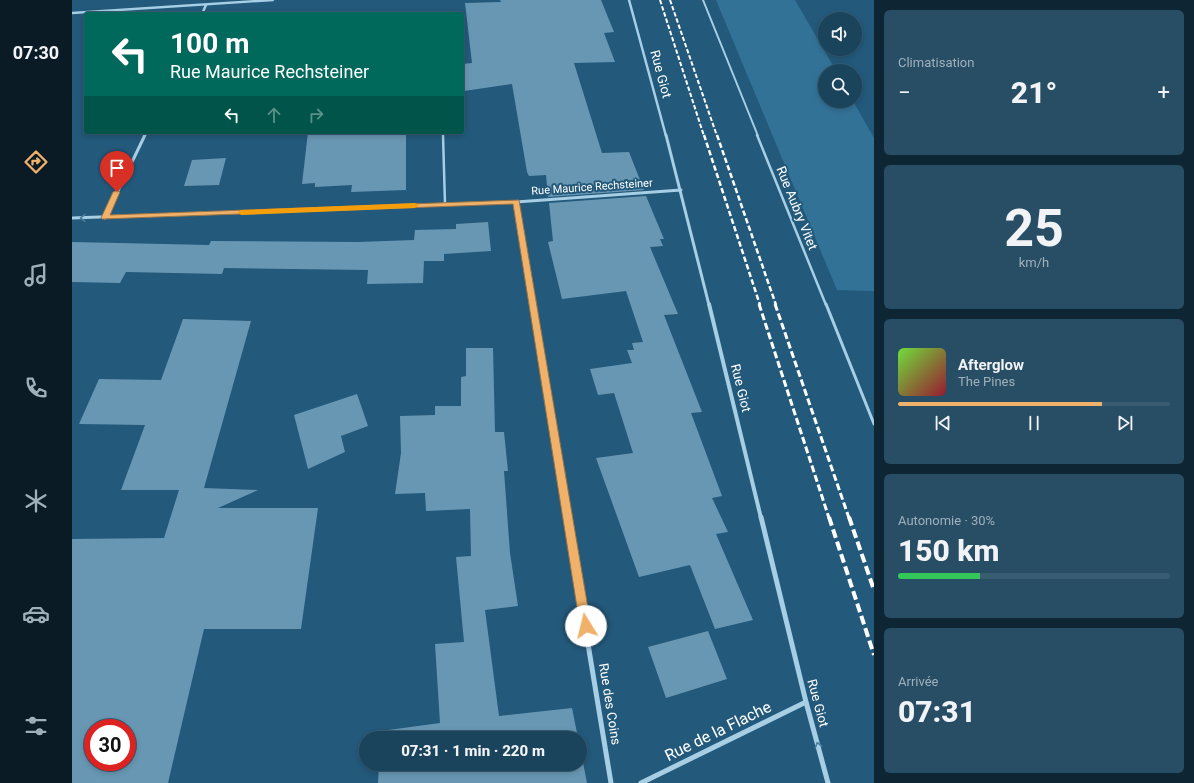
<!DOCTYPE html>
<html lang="fr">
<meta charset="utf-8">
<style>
:root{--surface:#1a435c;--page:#274e65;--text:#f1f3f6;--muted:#9fb0bb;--line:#385c72;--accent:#f0b26a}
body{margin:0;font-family:Roboto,sans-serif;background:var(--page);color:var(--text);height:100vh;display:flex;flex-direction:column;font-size:15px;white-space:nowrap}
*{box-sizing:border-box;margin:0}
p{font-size:13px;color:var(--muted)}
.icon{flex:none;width:22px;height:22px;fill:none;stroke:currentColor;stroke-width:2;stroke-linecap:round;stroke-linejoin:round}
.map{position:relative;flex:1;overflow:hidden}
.side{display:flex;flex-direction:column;gap:10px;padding:10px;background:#0e2533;width:320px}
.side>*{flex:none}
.hud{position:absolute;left:12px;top:12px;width:380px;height:122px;border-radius:4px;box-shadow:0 2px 6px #0003,0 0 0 1px var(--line);background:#00695c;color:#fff;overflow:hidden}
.tools{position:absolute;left:746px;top:12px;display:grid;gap:8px}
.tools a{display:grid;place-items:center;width:44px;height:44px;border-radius:50%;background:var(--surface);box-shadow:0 2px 6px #0003,0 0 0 1px var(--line);font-size:20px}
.speed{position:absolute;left:12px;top:719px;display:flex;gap:8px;font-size:20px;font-weight:700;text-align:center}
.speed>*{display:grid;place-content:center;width:52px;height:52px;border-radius:50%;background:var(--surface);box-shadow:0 2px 6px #0003,0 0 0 1px var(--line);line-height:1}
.speed .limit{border:6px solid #d22;background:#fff;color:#111}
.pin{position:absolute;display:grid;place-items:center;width:34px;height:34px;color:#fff;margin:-41px -17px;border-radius:50% 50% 50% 0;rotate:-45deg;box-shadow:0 0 4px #0007}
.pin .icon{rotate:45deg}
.me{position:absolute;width:44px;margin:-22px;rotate:351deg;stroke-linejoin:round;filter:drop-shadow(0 0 3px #0008)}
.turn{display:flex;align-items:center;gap:14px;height:84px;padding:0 20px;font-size:18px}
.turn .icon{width:52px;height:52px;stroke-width:2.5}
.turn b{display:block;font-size:28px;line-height:34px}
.lanes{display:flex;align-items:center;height:38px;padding:0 20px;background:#0003;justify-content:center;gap:20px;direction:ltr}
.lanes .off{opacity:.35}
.big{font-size:30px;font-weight:800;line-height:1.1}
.side .card{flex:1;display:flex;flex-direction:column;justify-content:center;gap:6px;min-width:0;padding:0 14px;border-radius:6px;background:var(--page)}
.side .dial{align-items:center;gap:0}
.dial b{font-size:52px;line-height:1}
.song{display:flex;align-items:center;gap:12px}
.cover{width:48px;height:48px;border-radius:6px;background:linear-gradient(135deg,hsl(100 70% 55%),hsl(350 70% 35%))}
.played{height:4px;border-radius:2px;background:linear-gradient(90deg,var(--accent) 75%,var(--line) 75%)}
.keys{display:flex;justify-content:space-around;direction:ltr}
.heat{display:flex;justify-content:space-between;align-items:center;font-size:22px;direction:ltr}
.charge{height:6px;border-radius:3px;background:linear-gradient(90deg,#34c759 30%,var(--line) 0)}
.trip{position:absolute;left:287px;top:731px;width:228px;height:40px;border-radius:20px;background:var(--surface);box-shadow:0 2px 6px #0003,0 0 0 1px var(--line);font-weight:800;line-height:40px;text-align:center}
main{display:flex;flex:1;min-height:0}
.tabs{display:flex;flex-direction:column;width:72px;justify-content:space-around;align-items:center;background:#0a1b25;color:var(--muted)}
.tabs .icon{width:28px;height:28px}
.tabs .current{color:var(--accent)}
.tabs b{font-size:18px;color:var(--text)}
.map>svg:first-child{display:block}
.green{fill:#337297}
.building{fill:#6897b3;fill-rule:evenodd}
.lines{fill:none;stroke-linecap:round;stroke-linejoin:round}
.lane-far2{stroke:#a6cee5;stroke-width:2}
.lane-far1{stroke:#a6cee5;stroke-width:2.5}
.lane{stroke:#a6cee5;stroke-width:3}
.street-far3{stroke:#a6cee5;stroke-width:2.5}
.street-far2{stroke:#a6cee5;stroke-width:3}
.street-far1{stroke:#a6cee5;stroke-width:4}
.street{stroke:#a6cee5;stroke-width:5}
.rail-far3{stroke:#fff;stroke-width:2;stroke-dasharray:4.5 2;stroke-linecap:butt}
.rail-far2{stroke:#fff;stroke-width:2.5;stroke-dasharray:5.5 2.5;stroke-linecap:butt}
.rail-far1{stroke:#fff;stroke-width:3;stroke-dasharray:7 3;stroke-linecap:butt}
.rail{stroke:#fff;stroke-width:4;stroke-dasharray:9 4;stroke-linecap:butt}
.oneway{stroke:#4a7c9b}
.route{fill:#f0b26a;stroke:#9c7445}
.slow{fill:#f59e0b}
.labels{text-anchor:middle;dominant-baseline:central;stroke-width:4;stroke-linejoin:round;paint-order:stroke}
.far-street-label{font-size:11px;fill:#fff;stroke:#23597b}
.street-label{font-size:13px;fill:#fff;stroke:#23597b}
.near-street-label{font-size:16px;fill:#fff;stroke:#23597b}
</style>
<main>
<nav class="tabs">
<b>07:30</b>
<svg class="icon current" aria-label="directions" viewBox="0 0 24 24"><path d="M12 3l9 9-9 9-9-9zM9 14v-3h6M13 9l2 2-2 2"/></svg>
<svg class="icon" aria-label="music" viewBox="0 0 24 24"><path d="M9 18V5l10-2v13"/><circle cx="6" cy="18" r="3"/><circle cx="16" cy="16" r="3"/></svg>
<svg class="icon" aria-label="phone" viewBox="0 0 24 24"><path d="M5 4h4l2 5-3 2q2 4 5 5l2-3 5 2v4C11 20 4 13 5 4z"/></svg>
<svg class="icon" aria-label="climate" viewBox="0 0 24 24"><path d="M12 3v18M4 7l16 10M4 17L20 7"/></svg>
<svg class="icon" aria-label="car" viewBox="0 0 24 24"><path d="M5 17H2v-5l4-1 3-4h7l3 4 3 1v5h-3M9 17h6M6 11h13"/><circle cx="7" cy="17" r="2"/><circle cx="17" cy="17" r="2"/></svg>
<svg class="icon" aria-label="filters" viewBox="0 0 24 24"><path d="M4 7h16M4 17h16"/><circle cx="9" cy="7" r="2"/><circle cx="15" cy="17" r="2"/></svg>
</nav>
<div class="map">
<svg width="802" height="783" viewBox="0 0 802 783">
<rect width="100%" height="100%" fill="#23597b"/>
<path class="green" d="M644,0H723L764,71H753V101H781L802,138V291L765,290Z"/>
<path class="building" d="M428,0H529L542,32L532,33L543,62L502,63L530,153L557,152L572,190L476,197L474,175L457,176L455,172L440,84L392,91L390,64L400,63L393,3L429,2Z
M236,132H334V190L279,192L280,185L243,187V183L230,184Z
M154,158L147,185L112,186L120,160Z
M574,196L592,239H588L591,246L578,247L606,314L592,315L630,412L619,413L650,496L640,498L656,532L644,534L681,620L643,629L618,565L567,577L524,458L561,453L542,393L526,395L518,369L560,363L555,350H562L560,343L571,342L554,291L490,299L476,242L481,241L477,203Z
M416,222L419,251L372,254V261H352L351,283L295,284L296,270L152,268L150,274L54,272L48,283L0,282V242L137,245L139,241L286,242L342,240L343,230L384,229V224Z
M111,319L179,321L132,488L186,490L146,508H246L229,629H132L96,783H0V539L92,538L107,490H49L73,425L7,424L27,379L89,380ZM21,728H55V762H21Z
M394,348H421L423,432H432L436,471H432L438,553L446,606L413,610L427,716L500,708L506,738H309V731L368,723L363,644L392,642L384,557L399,556L398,509L354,511L353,493L323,494L329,453L328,416L363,415V406H389V377L394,376Z
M285,394L296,426L269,436L273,452L236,469L222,415Z
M636,631L655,679L594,698L576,647Z
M508,747L515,783H306L307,764H508Z"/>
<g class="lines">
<path class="lane-far2" d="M631,0L686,136
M371,132V136"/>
<path class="lane-far1" d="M371,135L373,204
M685,135L754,305"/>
<path class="lane" d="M754,304L802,424"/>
<path class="street-far3" d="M557,0L594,136
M0,13L201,0
M130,14L134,5
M72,136L74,132"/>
<path class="street-far2" d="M594,135L637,305
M444,202L461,305
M0,218L444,202L609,190
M33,218L73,135"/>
<path class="street-far1" d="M461,304L496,518
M637,304L689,518"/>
<path class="street" d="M495,517L539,783
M689,517L734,702L756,783
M569,783L734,702"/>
<path class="rail-far3" d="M588,0L632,136
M598,0L645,136"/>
<path class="rail-far2" d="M632,135L688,305
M645,135L704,305"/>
<path class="rail-far1" d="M687,304L757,518
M703,304L777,518"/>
<path class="rail" d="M757,517L802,655
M777,517L802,590"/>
</g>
<defs><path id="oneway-chevron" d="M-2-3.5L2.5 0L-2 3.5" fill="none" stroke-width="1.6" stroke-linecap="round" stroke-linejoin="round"/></defs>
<g class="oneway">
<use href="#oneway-chevron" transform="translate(11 218) rotate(179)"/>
<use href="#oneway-chevron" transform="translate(746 745) rotate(-105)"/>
</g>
<path class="route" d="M45,190L48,192L38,215L447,200L519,626L518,630L514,632L510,630L508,626L441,204L30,219L29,218L41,192Z"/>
<path class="slow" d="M343,203L347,205L343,208L169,215L166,212L169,210Z"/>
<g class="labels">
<g class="far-street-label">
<text transform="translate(520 187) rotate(-4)">Rue Maurice Rechsteiner</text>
</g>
<g class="street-label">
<text transform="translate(589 74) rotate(75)">Rue Giot</text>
<text transform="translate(725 208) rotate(68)">Rue Aubry Vitet</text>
<text transform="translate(669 388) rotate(76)">Rue Giot</text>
<text transform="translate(746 703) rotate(75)">Rue Giot</text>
<text transform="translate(538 704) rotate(81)">Rue des Coins</text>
</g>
<g class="near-street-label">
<text transform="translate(646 731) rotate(-26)">Rue de la Flache</text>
</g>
</g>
</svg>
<div class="tools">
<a><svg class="icon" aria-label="sound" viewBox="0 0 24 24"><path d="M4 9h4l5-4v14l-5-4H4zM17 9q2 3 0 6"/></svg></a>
<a><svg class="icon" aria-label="search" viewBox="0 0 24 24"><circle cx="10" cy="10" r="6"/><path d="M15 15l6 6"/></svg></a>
</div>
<div class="speed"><div class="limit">30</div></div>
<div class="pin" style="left:45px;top:192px;background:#d93025"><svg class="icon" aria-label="arrive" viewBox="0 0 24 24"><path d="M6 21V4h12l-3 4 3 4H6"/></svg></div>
<svg class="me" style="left:514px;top:626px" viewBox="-20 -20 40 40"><circle r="19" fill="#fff"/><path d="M0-13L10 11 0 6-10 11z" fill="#f0b26a"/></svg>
<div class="trip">07:31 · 1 min · 220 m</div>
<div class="hud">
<div class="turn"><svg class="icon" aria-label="left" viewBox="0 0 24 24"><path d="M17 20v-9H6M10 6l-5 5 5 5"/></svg><div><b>100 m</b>Rue Maurice Rechsteiner</div></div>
<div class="lanes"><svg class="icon" aria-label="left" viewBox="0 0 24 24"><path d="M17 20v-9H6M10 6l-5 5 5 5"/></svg><svg class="icon off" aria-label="ahead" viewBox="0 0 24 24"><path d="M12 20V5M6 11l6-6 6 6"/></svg><svg class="icon off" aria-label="right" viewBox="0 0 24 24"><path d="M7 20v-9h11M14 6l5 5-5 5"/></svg></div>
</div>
</div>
<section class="side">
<div class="card"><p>Climatisation</p>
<div class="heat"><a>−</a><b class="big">21°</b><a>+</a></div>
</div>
<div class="card dial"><b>25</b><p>km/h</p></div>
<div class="card">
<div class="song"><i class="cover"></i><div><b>Afterglow</b><p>The Pines</p></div></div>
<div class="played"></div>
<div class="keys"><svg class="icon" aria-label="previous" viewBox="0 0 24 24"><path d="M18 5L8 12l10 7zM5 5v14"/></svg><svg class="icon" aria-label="pause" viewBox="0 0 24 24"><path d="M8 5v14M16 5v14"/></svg><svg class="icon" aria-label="next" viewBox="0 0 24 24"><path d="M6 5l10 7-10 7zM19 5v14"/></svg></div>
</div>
<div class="card"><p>Autonomie · 30%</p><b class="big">150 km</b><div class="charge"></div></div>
<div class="card"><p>Arrivée</p><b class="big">07:31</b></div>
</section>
</main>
